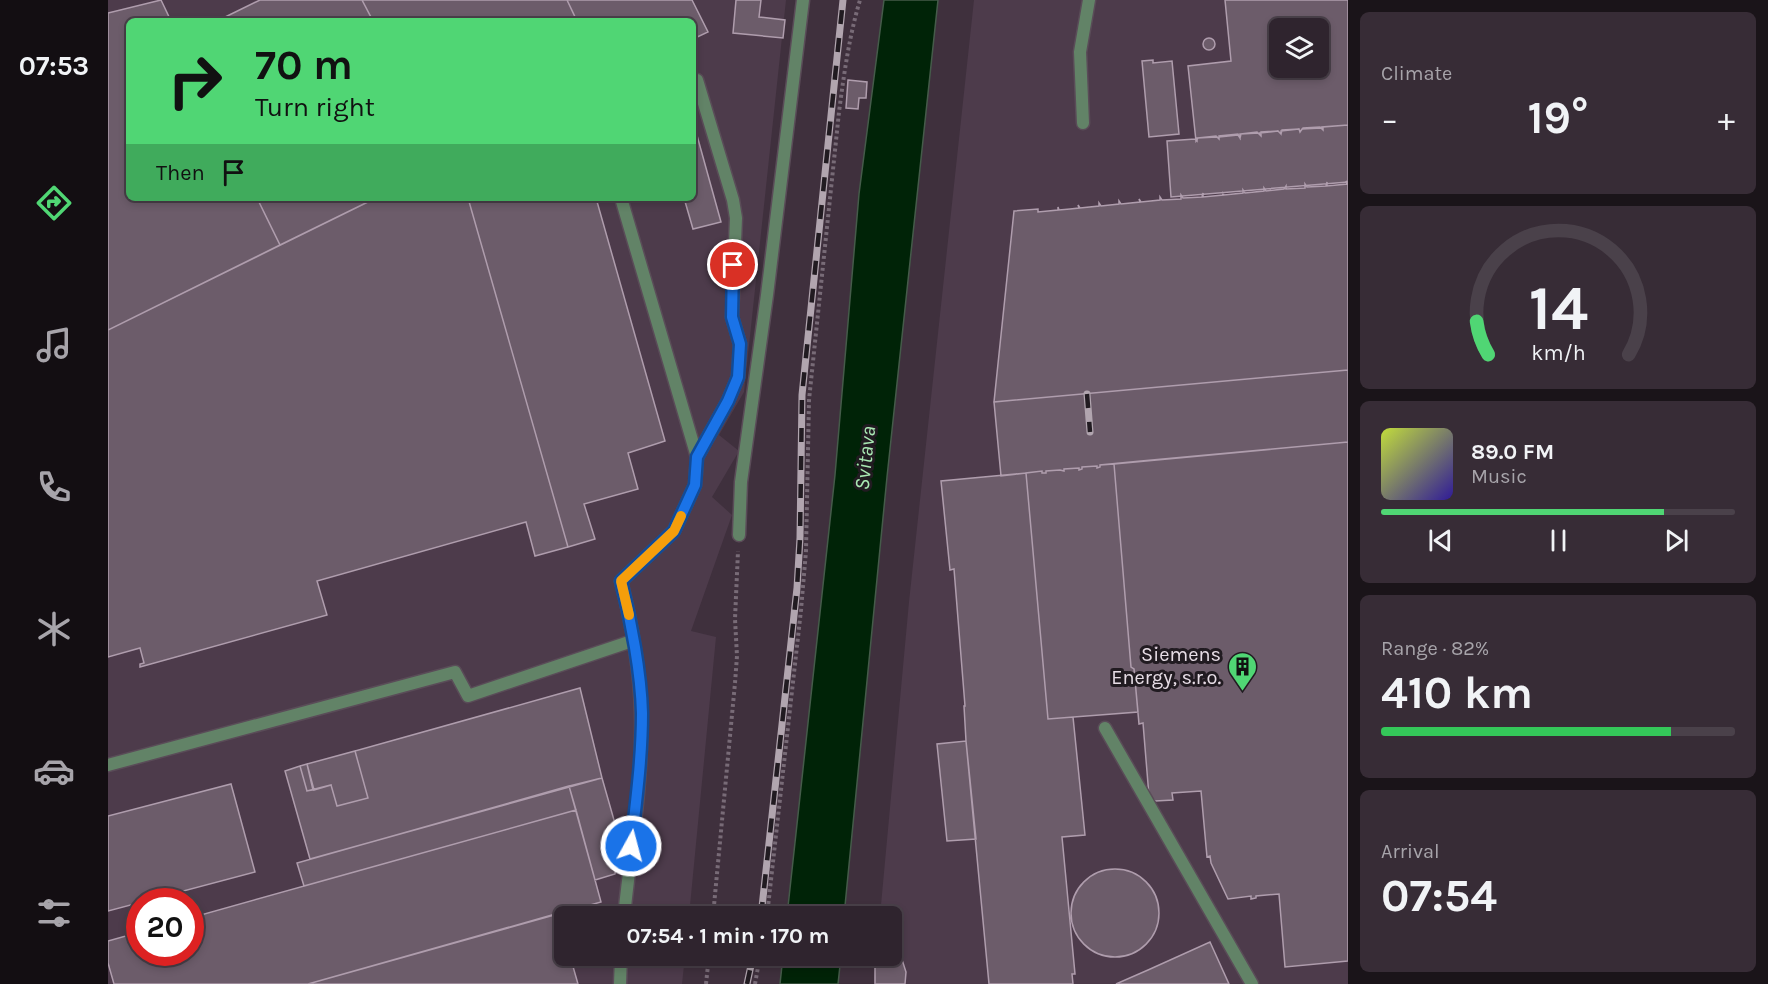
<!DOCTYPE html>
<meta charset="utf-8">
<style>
:root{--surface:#2f242e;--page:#372c36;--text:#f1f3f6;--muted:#a7a4aa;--line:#4a414a;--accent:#50d674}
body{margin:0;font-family:Karla,sans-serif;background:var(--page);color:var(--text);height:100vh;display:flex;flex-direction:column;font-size:22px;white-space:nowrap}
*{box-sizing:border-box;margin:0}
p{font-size:20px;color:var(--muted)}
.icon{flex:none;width:33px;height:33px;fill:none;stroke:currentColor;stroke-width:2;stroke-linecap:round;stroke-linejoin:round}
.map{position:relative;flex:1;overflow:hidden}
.drawer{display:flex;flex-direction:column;gap:12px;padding:12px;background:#1a1419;width:420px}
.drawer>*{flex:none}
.banner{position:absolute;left:18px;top:18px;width:570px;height:183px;border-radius:9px;box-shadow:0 3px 9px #0003,0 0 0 2px var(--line);background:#50d674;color:#111;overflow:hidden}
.fabs{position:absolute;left:1161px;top:18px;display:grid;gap:12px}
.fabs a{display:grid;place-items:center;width:60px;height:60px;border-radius:9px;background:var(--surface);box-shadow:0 3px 9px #0003,0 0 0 2px var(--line);font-size:30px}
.speed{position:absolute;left:18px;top:888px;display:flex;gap:12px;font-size:30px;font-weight:700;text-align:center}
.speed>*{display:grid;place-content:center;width:78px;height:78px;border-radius:50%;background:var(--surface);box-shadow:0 3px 9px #0003,0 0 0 2px var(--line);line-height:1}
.speed .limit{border:9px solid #d22;background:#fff;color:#111}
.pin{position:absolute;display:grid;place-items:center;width:51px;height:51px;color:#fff;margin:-26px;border:3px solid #fff;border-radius:50%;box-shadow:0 2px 6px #0007}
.me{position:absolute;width:66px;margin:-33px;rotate:7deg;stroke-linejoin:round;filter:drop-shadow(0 0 4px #0008)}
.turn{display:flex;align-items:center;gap:21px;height:126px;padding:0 30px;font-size:27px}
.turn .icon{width:78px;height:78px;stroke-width:2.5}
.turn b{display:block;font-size:42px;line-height:51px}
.then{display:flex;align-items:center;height:57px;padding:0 30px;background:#0003;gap:12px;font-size:22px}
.big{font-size:45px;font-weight:700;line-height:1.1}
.drawer .tile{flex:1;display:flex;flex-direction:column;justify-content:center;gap:9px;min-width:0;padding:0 21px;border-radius:9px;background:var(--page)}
.drawer .dial{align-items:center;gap:0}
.dial svg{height:156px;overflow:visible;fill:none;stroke:var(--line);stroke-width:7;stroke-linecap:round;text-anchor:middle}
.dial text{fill:var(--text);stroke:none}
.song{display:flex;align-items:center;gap:18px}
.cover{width:72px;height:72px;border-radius:9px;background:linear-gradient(135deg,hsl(70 70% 55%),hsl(250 70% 35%))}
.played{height:6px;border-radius:3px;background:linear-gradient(90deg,var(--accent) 80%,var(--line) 80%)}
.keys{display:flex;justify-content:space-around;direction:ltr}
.heat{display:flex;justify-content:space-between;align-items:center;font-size:33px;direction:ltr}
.charge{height:9px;border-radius:4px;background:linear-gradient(90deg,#34c759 82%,var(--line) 0)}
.trip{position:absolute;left:446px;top:906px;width:348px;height:60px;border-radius:9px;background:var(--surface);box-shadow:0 3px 9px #0003,0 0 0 2px var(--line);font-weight:700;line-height:60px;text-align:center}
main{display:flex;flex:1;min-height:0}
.dock{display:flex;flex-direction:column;width:108px;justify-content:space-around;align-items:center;background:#130e12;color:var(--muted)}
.dock .icon{width:42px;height:42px}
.dock .on{color:var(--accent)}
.dock b{font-size:27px;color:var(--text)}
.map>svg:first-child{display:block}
.built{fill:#4d3b4b;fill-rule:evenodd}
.water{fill:#002307;stroke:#455b4a;stroke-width:1.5}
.building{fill:#6c5c6a;stroke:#af9dad;stroke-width:1.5;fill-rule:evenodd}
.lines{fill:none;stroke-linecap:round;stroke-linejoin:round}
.service-casing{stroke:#5a4c58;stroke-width:15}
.path{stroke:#786b77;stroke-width:4;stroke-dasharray:3 3;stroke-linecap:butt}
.service{stroke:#628367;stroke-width:12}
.rail-casing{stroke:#b1a5af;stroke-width:7}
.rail{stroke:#211b21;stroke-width:4.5;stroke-dasharray:14;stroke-linecap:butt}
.route-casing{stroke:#114b97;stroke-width:15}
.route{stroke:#1a73e8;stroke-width:10}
.slow{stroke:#f59e0b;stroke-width:10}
.labels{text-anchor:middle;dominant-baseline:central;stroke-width:6;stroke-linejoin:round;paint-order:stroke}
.poi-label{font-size:20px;fill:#e7dde6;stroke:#211b21;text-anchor:end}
.water-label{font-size:21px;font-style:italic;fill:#a9e8b3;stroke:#211b21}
</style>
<main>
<nav class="dock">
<b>07:53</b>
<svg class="icon on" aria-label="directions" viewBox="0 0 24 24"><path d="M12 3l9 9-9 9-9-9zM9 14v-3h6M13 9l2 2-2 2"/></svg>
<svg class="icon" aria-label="music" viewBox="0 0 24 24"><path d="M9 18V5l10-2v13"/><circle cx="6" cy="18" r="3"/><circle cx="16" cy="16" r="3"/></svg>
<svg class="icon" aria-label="phone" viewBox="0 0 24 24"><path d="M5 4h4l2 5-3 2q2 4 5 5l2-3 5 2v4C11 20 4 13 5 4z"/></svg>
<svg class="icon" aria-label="climate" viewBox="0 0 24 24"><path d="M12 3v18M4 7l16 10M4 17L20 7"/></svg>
<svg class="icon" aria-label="car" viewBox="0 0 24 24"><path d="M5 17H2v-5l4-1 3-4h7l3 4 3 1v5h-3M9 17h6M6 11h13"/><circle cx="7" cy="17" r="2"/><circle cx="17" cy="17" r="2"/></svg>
<svg class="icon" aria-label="filters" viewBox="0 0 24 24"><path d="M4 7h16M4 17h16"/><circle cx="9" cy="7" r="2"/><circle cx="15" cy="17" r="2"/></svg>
</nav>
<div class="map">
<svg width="1240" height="984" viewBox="0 0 1240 984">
<rect width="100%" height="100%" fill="#3f303d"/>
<path class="built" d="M0,0H678L636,392L611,435L631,451L604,497L624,515L583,631L608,637L581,916H456V956H577L574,984H0ZM21,21H585V198H21ZM32,902H82V952H32Z
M866,0H1240V984H766L768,956H783V916H772L801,602ZM1172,28H1210V68H1172Z"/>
<path class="water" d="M776,0H830L779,477L736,916H679L727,475L751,194Z
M675,956H733L730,984H672Z"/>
<path class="building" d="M53,0L63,21H21V198H149L172,245L0,330V13Z
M152,0H254L265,21H109Z
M254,0H459L469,21H265Z
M459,0H584L600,32L585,39V21H469Z
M628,0H653L651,17L677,20L675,38L625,33Z
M1117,0H1240V125L1215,127V130L1212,127L1195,128L1192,132L1191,129L1174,130L1173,134L1170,131L1153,132V136L1149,132L1133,134L1132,138L1130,134L1111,136V139L1108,136L1090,138L1088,141L1080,66L1123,61ZM1172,28H1210V68H1172Z
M1095 44a6 6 0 1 1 12 0a6 6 0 1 1-12 0Z
M1045,60V63L1064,61L1071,134L1041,137L1034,61Z
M740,80L759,82L758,98H751L750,109L738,108Z
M585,121L613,222L585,229L576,198H585Z
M1240,125V182L1063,197L1059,141L1087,139L1089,141V138L1109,137L1111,139V137L1130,135L1132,138V134L1151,133L1153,136L1152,133L1170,131L1173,134V131L1191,129L1192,132L1194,129L1213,128L1215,130L1214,127Z
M1238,181L1240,183V370L886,402L906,211L930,209V212L950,210V207L951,210L962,209L971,208L970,205L972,208L991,206V203L993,206L1011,204V201L1013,204L1032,202L1031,199L1033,202L1052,200V197L1054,200L1073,199V195L1075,198L1094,197L1095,193V197L1115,195L1114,192L1116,195L1135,193V190L1137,193L1156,191V188L1158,191L1176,189L1178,186V189L1197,188V184L1199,187L1218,186L1219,182V186L1239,184Z
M149,198H268L172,245Z
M268,198H360L460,547L427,556L418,522L209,581L219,615L32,667V664L36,663L32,648L0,657V330Z
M360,198H488L557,441L520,453L530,489L476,504L487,539L460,547Z
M1240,370V442L1033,461L992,465V467L989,468V466L974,467V469L971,470V468L956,469V471L952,470L938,471V473H934V471L893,476L886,402Z
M1240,442V961L1177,967L1171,894L1148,896V898L1143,899V896L1120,899L1103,863L1102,856L1099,857L1093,791L1064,793L1065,800L1047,801L1041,796L1035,723L1031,724L1026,669L1023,667L1006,464Z
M1006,464L1023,667L1026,669L1030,712L940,719L918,473L934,471V473H938V471L952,470L956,471V469L971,468V470L974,469V467L989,466V468L992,467V465Z
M918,473L940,719L965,717L977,835L954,837L967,974H964L965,984H881L858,741L856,706H857L846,569L842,570L833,481Z
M472,688L494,778L202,859L177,771L192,766L199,791L223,785L229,806L260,798L247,751Z
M858,741L868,839L839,841L829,744Z
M247,751L260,798L229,806L223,785L206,790L199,764Z
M199,764L205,790L199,791L192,766Z
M494,778L510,834L507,874L487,880L461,786Z
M123,784L147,872L0,911V816Z
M461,786L468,810L196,886L189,863Z
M468,810L493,902L200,984H6L0,963V941L32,932V952H82V918Z
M963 913a44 44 0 1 1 88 0a44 44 0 1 1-88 0Z
M451,913L456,933V956H462L470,984H200Z
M1102,942L1121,984H1008L1040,970Z
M783,947H790L798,972L797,984H767V956H783Z"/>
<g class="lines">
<defs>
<path id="service" d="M585,81L589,80L625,200L628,218L624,317L632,344L630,377L620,401L589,457
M975,123L972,52L981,0
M513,198L589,457L587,485L566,531L513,581C523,621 532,670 533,712C535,780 523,849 516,916
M631,535L633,482L659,295L695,0
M997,728L1144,984
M0,765L347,672L360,696L524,641
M512,984L513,956"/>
</defs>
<use href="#service" class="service-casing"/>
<path class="path" d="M605,916L627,683L629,656L627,619L630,551
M659,916L693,610L698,551L701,400L731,112C736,74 741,37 752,0
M598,984L601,956
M647,984L652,956"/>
<use href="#service" class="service"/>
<defs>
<path id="rail" d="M979,394L982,432
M653,916L689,588L692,538L694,395L735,0
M639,984L645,956"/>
</defs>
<use href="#rail" class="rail-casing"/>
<use href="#rail" class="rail"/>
</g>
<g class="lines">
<defs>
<path id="route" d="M523,846C528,802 534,758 534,713C533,673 523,620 513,581L566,531L587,485L589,457L620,401L630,377L632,344L624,317L625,265"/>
</defs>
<use href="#route" class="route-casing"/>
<use href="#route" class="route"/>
<path class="slow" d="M521,615L513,581L566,531L573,516"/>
</g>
<defs>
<symbol id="building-pin" viewBox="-11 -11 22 30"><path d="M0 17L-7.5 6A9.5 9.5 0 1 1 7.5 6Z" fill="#50d674" stroke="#211b21"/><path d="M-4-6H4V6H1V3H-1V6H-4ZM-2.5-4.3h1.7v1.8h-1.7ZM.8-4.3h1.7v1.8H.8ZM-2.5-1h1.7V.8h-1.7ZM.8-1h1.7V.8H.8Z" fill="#111"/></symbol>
</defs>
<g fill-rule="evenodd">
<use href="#building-pin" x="1118" y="650" width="33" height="45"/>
</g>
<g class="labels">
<g class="poi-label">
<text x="1113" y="654">Siemens<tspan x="1113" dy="23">Energy, s.r.o.</tspan></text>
</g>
<g class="water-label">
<text transform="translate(757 458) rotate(-84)">Svitava</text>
</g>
</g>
</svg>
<div class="fabs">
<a><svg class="icon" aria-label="layers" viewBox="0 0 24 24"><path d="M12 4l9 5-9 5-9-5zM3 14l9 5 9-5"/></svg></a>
</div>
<div class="speed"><div class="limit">20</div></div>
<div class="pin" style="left:625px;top:265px;background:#d93025"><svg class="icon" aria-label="arrive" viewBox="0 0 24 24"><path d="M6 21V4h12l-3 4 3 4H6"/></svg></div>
<svg class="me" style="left:523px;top:846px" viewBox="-20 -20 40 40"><circle r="17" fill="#1a73e8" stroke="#fff" stroke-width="3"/><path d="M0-11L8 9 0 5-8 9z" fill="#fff"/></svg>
<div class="trip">07:54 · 1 min · 170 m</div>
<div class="banner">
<div class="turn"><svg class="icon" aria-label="right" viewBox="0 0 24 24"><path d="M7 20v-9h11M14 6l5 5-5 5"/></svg><div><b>70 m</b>Turn right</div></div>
<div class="then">Then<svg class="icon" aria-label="arrive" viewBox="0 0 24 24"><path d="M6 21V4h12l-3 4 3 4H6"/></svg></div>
</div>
</div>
<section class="drawer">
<div class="tile"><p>Climate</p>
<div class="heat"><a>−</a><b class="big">19°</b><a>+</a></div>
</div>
<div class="tile dial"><svg viewBox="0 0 100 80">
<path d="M14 69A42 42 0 1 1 86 69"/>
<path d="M14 69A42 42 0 0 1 8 52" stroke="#50d674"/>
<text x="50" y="56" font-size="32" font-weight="700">14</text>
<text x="50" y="72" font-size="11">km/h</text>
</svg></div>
<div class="tile">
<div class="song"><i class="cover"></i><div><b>89.0 FM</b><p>Music</p></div></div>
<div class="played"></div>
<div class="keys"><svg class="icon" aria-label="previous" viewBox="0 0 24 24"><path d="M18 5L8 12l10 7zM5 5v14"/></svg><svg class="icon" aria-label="pause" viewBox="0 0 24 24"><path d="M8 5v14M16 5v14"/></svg><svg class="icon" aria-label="next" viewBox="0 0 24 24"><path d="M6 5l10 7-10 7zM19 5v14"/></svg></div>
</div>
<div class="tile"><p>Range · 82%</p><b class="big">410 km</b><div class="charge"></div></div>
<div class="tile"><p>Arrival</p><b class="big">07:54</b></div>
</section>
</main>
